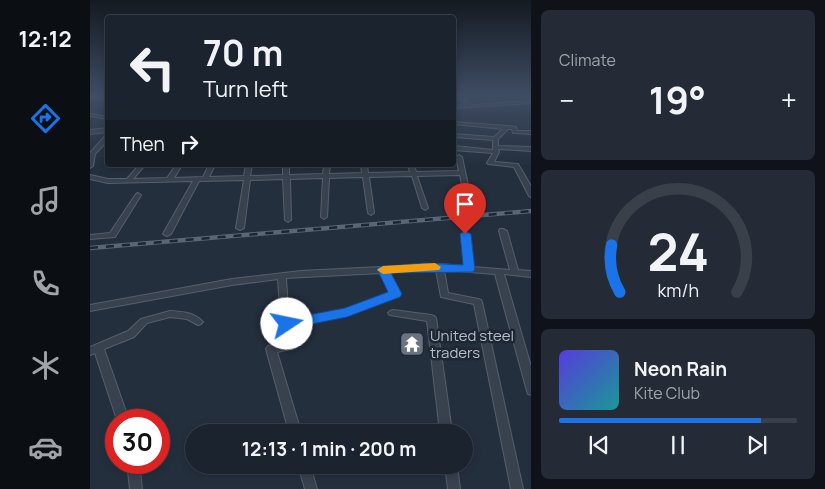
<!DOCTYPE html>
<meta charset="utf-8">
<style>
:root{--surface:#1b232e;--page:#242b36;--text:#f1f3f6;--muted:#a0a4aa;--line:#39404a;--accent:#1a73e8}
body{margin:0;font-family:Manrope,sans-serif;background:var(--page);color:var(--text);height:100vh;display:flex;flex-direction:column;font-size:19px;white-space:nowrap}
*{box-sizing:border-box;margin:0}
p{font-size:16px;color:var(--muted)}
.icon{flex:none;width:28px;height:28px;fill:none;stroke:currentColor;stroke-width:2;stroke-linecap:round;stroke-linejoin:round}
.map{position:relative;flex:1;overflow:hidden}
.panel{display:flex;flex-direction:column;gap:10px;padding:10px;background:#0f1319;width:294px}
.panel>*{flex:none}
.top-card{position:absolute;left:15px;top:15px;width:351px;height:152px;border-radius:5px;box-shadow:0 2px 8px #0003,0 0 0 1px var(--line);background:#1b232e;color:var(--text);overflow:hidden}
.speed{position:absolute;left:15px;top:409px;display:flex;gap:10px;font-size:25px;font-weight:700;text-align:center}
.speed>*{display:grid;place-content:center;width:65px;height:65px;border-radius:50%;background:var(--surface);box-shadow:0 2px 8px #0003,0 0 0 1px var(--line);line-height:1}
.speed .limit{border:8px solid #d22;background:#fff;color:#111}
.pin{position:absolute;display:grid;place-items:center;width:42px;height:42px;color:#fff;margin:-51px -21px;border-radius:50% 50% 50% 0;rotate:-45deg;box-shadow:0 0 5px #0007}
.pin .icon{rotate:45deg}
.me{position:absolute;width:55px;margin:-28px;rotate:79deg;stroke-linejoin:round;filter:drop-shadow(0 0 4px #0008)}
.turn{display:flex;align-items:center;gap:18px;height:105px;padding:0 15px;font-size:22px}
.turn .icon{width:65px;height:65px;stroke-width:2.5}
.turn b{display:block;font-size:35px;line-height:42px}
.then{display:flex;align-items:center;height:48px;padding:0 15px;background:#0003;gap:10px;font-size:19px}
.big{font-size:38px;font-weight:700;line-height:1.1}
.panel .tile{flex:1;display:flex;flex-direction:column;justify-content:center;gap:8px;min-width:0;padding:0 18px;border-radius:8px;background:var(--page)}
.panel .dial{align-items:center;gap:0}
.dial svg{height:130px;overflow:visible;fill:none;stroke:var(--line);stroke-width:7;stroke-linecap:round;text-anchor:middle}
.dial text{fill:var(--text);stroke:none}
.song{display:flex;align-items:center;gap:15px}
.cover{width:60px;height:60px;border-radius:8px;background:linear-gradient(135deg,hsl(250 70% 55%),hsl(180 70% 35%))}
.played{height:5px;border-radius:2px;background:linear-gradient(90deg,var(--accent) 85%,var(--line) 85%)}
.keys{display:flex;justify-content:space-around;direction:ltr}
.heat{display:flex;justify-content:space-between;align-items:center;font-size:28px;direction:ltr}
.trip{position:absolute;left:95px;top:424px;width:288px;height:50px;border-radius:25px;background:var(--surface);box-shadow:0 2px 8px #0003,0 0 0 1px var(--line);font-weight:700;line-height:50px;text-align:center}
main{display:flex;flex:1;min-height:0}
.menu{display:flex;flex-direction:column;width:90px;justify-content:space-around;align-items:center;background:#0b0e12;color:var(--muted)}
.menu .icon{width:35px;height:35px}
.menu .current{color:var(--accent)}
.menu b{font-size:22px;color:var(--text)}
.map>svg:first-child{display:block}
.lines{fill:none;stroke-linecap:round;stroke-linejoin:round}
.minor-casing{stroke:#565f6c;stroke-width:2}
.tertiary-casing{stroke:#565f6c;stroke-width:2}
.minor{fill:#38414e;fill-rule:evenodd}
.tertiary{fill:#38414e;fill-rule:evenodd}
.rail-casing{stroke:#5a6575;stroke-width:4.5}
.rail{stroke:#1d2633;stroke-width:2.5;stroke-dasharray:8;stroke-linecap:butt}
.route{fill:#1a73e8;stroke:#114b97}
.slow{fill:#f59e0b}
.labels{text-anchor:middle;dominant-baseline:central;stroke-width:5;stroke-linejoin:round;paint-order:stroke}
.near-poi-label{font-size:15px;fill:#b4bcc9;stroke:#1d2633;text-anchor:start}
</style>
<main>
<nav class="menu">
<b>12:12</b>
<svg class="icon current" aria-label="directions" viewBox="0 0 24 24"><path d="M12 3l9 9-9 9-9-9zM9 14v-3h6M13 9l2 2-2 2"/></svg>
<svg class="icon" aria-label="music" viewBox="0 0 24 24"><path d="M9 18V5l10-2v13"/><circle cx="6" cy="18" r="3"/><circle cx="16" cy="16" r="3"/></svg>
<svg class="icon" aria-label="phone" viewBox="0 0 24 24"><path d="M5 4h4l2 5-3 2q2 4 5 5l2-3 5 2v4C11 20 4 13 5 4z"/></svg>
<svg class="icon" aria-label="climate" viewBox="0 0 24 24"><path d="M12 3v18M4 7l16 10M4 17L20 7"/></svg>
<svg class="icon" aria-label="car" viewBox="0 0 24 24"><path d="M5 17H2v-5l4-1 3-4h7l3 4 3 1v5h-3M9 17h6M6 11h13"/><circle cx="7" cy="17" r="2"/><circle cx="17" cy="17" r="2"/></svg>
</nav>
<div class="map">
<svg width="442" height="489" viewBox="0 0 442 489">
<rect width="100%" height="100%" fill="#242f3e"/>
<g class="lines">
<defs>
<path id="minor" d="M0,96L18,99V101L0,98Z
M364,96H369L381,105L442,101V103L364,108V106L376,105Z
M0,114L18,117V119L0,116Z
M364,122L417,126L426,127L427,131H442V134L425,133H423L422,129H418L408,139V146L442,147V151L408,149L409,152L404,162L428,164L442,188V198L439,196L424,167L398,164L397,163L403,153L364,150V146L403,150V140L364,137V134L404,137L413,129L364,124Z
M16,135H18V140L5,154L3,166L0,168V153Z
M369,155L372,157L382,204L381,205L379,206L376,204L370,175L327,176L338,208L335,210L332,208L322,176L279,177L284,213L281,215L278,213L273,177L239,178L237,217L234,219L231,217L233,178L200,179L201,220L198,222L195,220L193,179L160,180L154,228L150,230L146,228L154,180L109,181L81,234L77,236L73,234L103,181L18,183L0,179V175L18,179H37L49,165H55L43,179L77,178L86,165H92L84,178L113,177L119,165H125L119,177L154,176L156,165H162L160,176L193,175V165H199V175L233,174L234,165H240L239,174L272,173L271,165H277L278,173L320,172L318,165H324L326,172L369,171L366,157Z
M48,193L51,195L25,237L0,239V235L20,233L46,194Z
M410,229H413L417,231L428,270L442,271V277L414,274L442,370V395L438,394L437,391L405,274L354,270L358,293L388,299L391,300L392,302L433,489H421L384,304L351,297L346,270L299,272L309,294L308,296L257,315L202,326L207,345L205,348L187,352L211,432H199L176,349L178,346L197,342L190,309L188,279L142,285L0,311V305L142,279L211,271L350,264L375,266L371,234L375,232L379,234L383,267L420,270L409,231ZM291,273L300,293L256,309L201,320L198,309L196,278Z
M303,310L341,315L344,316L346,318L362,432H350L337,321L300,315L298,313L300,311Z
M80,311C93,312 104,312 113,322L111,324L108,325L97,319L80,317L57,323L44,337L14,349L39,420H27L5,353L0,355V347L38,331L51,319Z
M37,462H49L52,489H40Z
M208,465H220L227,489H215Z
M355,465H367L370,489H358Z"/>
<path id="tertiary" d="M18,128V132L0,134V130Z"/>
</defs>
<use href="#minor" class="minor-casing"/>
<use href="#tertiary" class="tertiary-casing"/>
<use href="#minor" class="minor"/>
<use href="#tertiary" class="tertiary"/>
<defs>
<path id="rail" d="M0,248L442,211"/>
</defs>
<use href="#rail" class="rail-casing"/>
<use href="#rail" class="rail"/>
</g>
<linearGradient id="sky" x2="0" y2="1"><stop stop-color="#141a22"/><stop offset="0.58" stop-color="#3f4d63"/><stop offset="1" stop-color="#3f4d63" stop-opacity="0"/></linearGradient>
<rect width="442" height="165" fill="url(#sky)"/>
<path class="route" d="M375,231L381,234L385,269L383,272L301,273L312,294L310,297L257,317L197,329L192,327L190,324L192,320L197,319L255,308L298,292L287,269L288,267L334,263L373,265L370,234Z"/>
<path class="slow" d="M345,263L351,267L349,270L293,274L287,270L293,266Z"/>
<defs>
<symbol id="temple-square" viewBox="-11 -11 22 22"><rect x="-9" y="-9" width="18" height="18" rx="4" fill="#6b7280" stroke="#1d2633"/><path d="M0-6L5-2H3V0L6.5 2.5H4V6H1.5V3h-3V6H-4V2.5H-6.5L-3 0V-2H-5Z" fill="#fff"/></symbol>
</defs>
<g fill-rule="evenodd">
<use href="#temple-square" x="308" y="330" width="28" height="28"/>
</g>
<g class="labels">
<g class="near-poi-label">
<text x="340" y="335">United steel<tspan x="340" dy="17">traders</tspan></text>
</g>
</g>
</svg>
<div class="speed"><div class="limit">30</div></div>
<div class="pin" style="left:375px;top:234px;background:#d93025"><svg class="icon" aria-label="arrive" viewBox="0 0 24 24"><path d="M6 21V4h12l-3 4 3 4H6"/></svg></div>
<svg class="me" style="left:197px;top:324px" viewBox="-20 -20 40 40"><circle r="19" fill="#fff"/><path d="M0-13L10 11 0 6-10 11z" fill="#1a73e8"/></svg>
<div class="trip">12:13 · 1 min · 200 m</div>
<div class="top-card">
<div class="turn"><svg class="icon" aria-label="left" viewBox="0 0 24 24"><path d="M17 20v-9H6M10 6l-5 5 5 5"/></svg><div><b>70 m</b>Turn left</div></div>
<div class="then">Then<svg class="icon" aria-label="right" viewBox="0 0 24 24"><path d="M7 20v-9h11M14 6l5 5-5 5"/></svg></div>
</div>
</div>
<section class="panel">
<div class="tile"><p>Climate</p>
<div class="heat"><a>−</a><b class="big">19°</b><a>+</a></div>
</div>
<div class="tile dial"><svg viewBox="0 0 100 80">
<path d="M14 69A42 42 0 1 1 86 69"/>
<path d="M14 69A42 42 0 0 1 9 40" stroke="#1a73e8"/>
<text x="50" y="56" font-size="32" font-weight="700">24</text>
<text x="50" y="72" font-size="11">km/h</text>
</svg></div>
<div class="tile">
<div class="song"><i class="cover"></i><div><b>Neon Rain</b><p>Kite Club</p></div></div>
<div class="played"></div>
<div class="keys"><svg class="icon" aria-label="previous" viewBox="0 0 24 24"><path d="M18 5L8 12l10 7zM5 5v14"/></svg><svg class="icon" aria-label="pause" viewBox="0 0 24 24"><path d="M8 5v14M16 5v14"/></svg><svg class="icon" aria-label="next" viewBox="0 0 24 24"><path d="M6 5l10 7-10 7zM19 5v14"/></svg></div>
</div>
</section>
</main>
